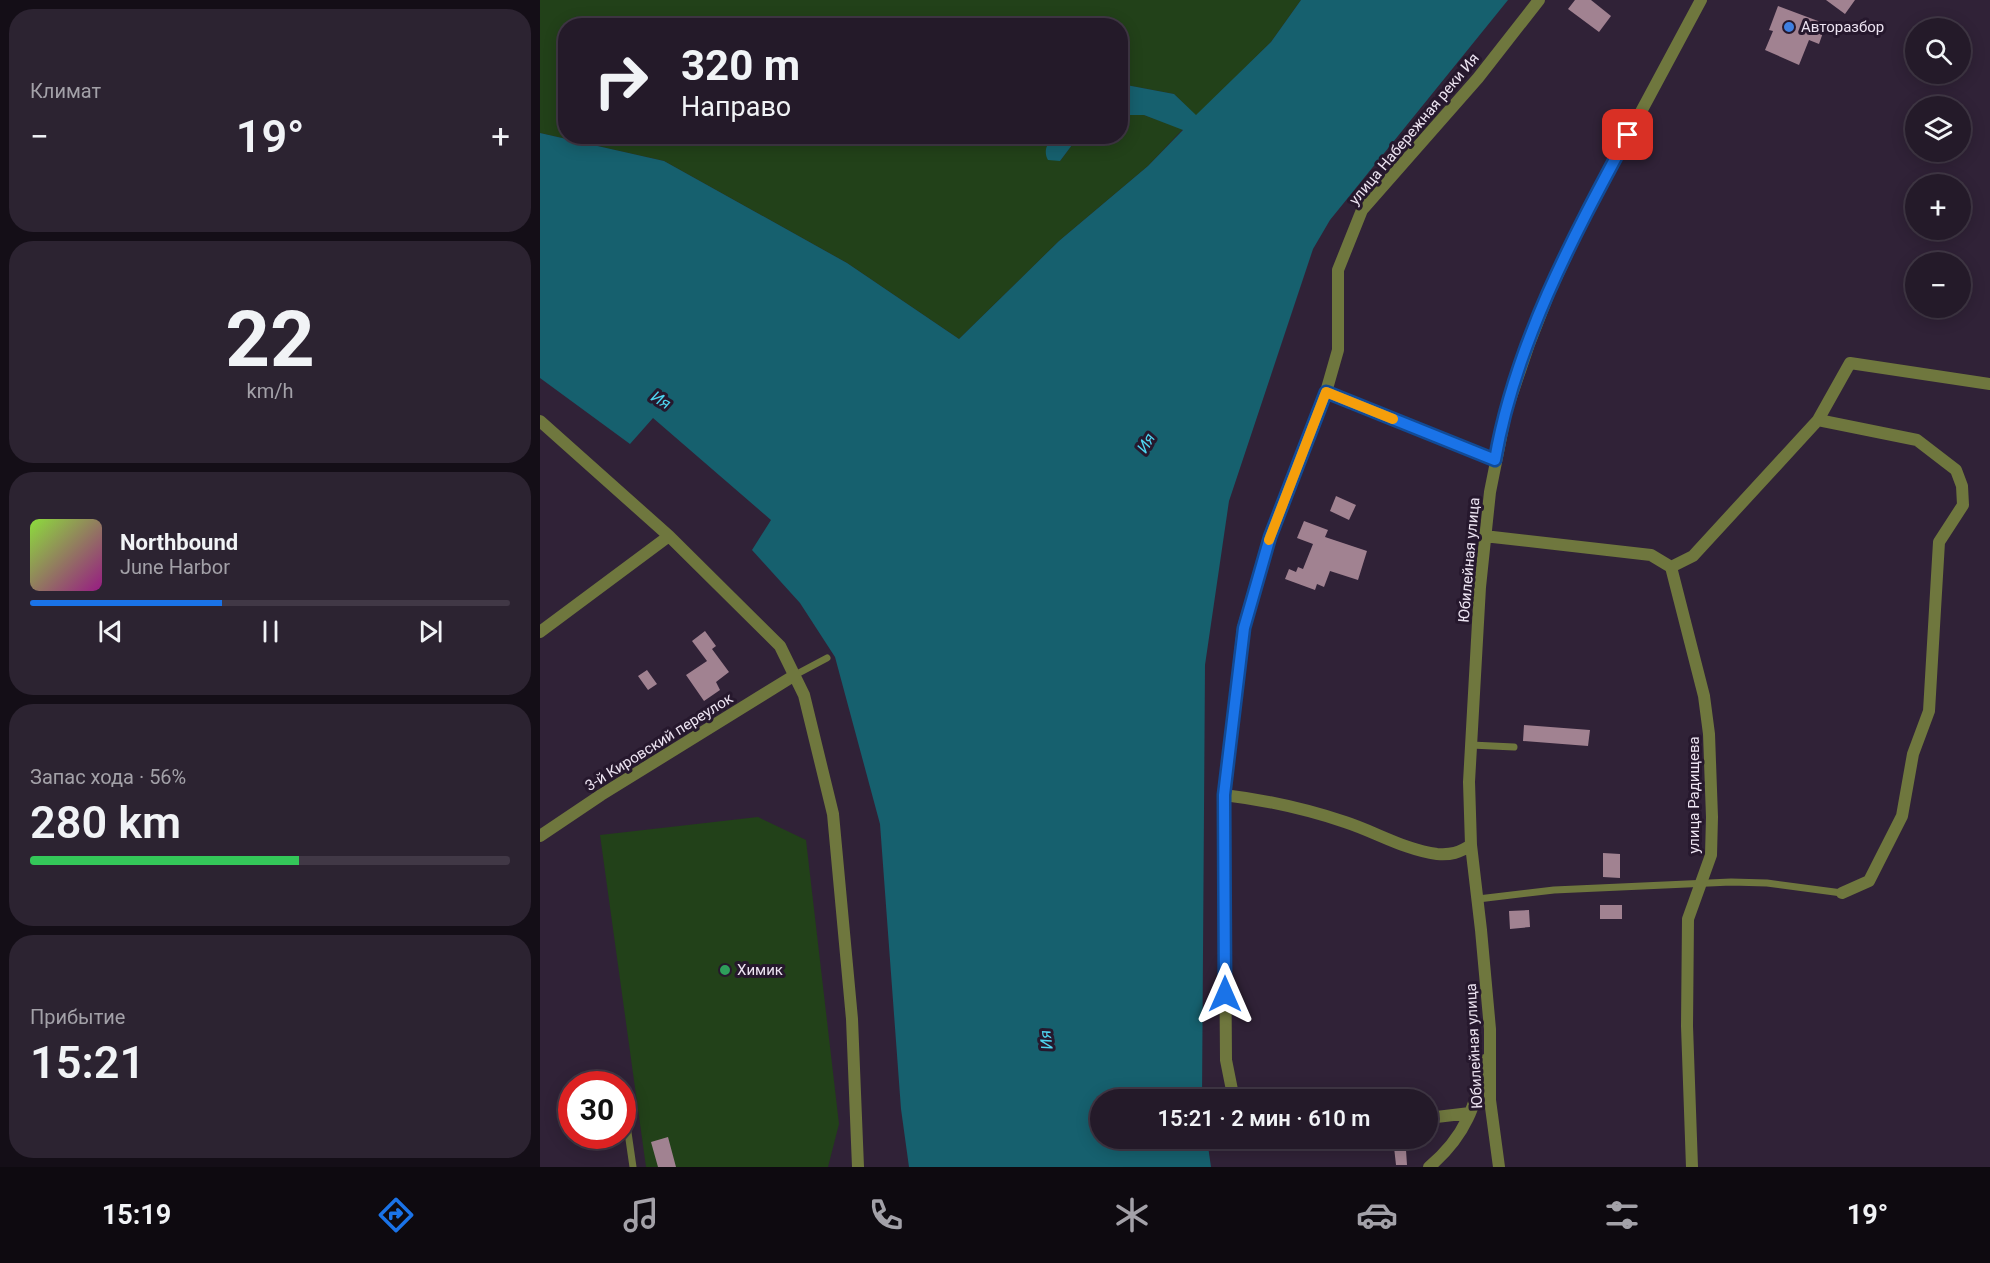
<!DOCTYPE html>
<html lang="ru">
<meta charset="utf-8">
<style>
:root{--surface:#241a29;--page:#2c2331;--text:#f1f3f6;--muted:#a3a1a8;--line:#413846;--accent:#1a73e8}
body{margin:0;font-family:Roboto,sans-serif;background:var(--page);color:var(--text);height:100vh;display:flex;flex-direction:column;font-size:22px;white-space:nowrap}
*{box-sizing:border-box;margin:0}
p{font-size:20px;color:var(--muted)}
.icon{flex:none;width:33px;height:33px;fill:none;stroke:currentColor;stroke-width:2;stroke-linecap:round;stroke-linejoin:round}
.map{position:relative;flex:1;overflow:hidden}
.sheet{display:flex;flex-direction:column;gap:9px;padding:9px;background:#140e17;width:540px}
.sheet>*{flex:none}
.guide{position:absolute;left:18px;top:18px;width:570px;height:126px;border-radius:24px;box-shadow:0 3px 15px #0003,0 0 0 2px var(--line);background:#241a29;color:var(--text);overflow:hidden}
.buttons{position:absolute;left:1365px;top:18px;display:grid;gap:12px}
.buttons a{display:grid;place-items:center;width:66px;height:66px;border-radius:50%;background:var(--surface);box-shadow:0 3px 15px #0003,0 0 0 2px var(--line);font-size:30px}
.speed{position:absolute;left:18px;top:1071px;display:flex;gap:12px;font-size:30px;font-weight:700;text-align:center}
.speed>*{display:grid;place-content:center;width:78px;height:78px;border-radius:50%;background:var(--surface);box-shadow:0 3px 15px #0003,0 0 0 2px var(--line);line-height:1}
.speed .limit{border:9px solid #d22;background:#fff;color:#111}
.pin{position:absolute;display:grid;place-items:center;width:51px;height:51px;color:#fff;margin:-26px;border-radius:12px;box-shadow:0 3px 9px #0006}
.me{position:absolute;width:66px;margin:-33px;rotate:0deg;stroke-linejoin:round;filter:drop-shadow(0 0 4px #0008)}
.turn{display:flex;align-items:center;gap:21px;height:126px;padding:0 24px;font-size:27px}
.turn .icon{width:78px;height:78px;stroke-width:2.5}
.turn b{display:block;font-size:42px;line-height:51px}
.big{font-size:45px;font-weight:600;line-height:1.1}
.sheet .widget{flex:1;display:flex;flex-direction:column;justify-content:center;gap:9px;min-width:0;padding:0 21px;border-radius:24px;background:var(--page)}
.sheet .dial{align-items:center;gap:0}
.dial b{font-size:78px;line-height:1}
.song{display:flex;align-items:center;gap:18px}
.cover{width:72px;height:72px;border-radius:9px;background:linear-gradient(135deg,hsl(90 70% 55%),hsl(310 70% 35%))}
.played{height:6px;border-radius:3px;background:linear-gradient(90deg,var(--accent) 40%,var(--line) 40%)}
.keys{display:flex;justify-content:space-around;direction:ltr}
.heat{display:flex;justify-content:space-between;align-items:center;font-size:33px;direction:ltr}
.charge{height:9px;border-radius:4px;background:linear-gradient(90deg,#34c759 56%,var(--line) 0)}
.trip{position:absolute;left:550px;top:1089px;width:348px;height:60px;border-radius:30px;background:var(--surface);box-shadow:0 3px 15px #0003,0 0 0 2px var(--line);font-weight:600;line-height:60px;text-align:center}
.tab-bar{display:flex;height:96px;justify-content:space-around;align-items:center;background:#0e0a10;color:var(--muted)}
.tab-bar .icon{width:42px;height:42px}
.tab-bar .current{color:var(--accent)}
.tab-bar b{font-size:27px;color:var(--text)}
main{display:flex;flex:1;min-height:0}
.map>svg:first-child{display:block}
.green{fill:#224119}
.water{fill:#16606e}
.building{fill:#a18291}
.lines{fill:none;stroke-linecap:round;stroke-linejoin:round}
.service{stroke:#6f773e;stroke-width:7}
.minor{stroke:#6f773e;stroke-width:12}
.route-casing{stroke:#114b97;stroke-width:15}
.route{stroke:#1a73e8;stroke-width:10}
.slow{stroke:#f59e0b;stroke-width:10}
.shop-dot{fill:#3f7fe0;stroke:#26182d;stroke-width:2}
.leisure-dot{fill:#2e9e5b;stroke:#26182d;stroke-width:2}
.labels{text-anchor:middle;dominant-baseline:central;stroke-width:6;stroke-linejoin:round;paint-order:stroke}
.poi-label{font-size:15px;fill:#ece3f1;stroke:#26182d;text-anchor:start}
.street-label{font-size:15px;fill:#ece3f1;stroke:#26182d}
.water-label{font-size:16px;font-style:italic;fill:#4ed4ef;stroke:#26182d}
</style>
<main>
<section class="sheet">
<div class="widget"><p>Климат</p>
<div class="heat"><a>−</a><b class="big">19°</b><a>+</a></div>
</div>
<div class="widget dial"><b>22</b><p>km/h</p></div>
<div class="widget">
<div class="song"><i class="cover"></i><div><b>Northbound</b><p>June Harbor</p></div></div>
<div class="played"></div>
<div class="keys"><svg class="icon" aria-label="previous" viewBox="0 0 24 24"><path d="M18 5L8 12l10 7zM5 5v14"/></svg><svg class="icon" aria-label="pause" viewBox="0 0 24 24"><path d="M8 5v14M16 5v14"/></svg><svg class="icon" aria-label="next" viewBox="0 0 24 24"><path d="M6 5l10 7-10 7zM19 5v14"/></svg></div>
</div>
<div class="widget"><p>Запас хода · 56%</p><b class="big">280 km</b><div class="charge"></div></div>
<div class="widget"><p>Прибытие</p><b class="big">15:21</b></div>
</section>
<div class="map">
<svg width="1450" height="1167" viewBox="0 0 1450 1167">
<rect width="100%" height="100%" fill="#302237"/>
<path class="green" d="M0,0H761L731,42L656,116L634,94L581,84L580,26H26V136L514,137L507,143L520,161L538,137L580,136L581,115H604L643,129L608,166L519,241L419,339L307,263L124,161L0,133Z
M218,817L266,840L299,1124L288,1167H106L60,835Z"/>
<path class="water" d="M761,0H968L790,220L773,249L689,501L665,665L662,1099L561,1100V1138L667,1139L671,1167H369L361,1109L340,824L295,657L260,603L212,550L231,520L113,418L90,444L0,378V133L124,161L307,263L419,339L519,241L608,166L643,130L604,115H581V84L634,94L656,115L731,42Z
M514,137H538L520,161L508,160C503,151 507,143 514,137Z"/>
<path class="building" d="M1035,0H1051L1071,16L1059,32L1028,9Z
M1286,0H1315L1305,14Z
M1238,6L1286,24L1279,44L1269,40L1259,65L1225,50L1233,31L1229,30Z
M796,496L816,505L809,520L790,511Z
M764,521L788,530L785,537L827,551L818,580L790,571L784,587L777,584L775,590L745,579L749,569L756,572L758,567L763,569L773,544L757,538Z
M165,631L176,646L172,649L189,672L176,682L180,690L164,701L146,675L167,661L152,641Z
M107,670L117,684L108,690L98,676Z
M984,725L1050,730L1048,746L983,741Z
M1063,853L1080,854V878L1063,877Z
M1060,905H1082V919H1060Z
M989,910L990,927L970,929L969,911Z
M128,1137L136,1167H118L111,1142Z
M853,1138H871L872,1150H866L867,1165H856Z"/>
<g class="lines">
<path class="service" d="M255,675L287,658
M931,745L974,747
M938,899L1014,890L1191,882L1227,883L1302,893
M82,1091L93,1167"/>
<path class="minor" d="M786,392L955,460
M1278,420L1377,440L1416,470L1422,486L1423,505L1399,542L1389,711L1373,754L1362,816L1329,881L1302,893
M0,421L129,536L240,646L264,695L293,814L312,1019L318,1167
M944,536L1111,555L1131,567L1153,556L1278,420L1310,363L1450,384
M1131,567L1164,696L1169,734L1172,817L1171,855L1148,919L1147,1026L1152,1167
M0,632L129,536
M684,795C726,800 766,809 805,822C836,832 865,850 897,854C911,855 919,853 931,845
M0,836L61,795L255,675
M694,1100L686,1060L684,795L703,628L730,537L786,392L798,350V270L822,210L938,78L999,0
M888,1118L930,1113
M889,1167C926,1136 936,1105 945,1060
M959,1167L950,1100V1029L941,930L931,845L929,782L940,587L950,492L966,412L989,344L1009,293L1044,218L1161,0"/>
</g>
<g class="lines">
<defs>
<path id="route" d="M685,994L684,795L704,628L730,537L786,392L955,460C975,344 1033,237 1088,135"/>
</defs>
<use href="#route" class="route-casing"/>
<use href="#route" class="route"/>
<path class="slow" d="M729,540L786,392L853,419"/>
</g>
<circle class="shop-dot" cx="1249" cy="27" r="6"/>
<circle class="leisure-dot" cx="185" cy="970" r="6"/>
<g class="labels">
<g class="poi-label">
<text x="1261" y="27">Авторазбор</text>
<text x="197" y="970">Химик</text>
</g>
<g class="street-label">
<text transform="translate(874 129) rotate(-50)">улица Набережная реки Ия</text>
<text transform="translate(929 560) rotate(-85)">Юбилейная улица</text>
<text transform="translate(119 742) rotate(-32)">3-й Кировский переулок</text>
<text transform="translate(1154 795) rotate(-90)">улица Радищева</text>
<text transform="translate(934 1046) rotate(-93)">Юбилейная улица</text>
</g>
<g class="water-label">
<text transform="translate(121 400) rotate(32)">Ия</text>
<text transform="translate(606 443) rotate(-59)">Ия</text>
<text transform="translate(506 1040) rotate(-97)">Ия</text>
</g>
</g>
</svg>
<div class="buttons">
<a><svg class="icon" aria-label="search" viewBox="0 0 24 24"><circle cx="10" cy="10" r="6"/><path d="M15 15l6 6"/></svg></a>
<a><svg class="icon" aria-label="layers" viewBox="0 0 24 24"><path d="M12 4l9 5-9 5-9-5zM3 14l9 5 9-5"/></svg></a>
<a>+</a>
<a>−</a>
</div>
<div class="speed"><div class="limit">30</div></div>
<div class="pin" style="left:1088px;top:135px;background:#d93025"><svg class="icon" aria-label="arrive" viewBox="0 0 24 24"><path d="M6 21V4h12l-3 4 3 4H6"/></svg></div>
<svg class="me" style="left:685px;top:994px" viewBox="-20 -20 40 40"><path d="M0-17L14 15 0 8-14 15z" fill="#1a73e8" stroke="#fff" stroke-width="4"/></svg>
<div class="trip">15:21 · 2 мин · 610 m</div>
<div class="guide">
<div class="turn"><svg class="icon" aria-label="right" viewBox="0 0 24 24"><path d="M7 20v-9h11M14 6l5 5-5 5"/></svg><div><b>320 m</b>Направо</div></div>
</div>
</div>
</main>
<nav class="tab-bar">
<b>15:19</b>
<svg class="icon current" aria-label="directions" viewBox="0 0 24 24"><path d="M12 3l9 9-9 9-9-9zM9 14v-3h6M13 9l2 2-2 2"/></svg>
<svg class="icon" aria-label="music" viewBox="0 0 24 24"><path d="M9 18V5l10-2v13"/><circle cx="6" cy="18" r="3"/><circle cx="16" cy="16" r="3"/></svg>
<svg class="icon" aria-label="phone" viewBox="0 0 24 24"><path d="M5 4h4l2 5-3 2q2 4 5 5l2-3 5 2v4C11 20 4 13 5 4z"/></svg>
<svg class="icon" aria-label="climate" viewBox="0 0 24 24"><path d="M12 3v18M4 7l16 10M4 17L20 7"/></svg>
<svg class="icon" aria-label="car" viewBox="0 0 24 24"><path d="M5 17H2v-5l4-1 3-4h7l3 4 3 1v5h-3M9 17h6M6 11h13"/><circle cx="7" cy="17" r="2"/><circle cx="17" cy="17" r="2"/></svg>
<svg class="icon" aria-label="filters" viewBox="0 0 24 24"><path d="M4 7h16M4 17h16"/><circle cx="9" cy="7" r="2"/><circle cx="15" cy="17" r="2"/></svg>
<b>19°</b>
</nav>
